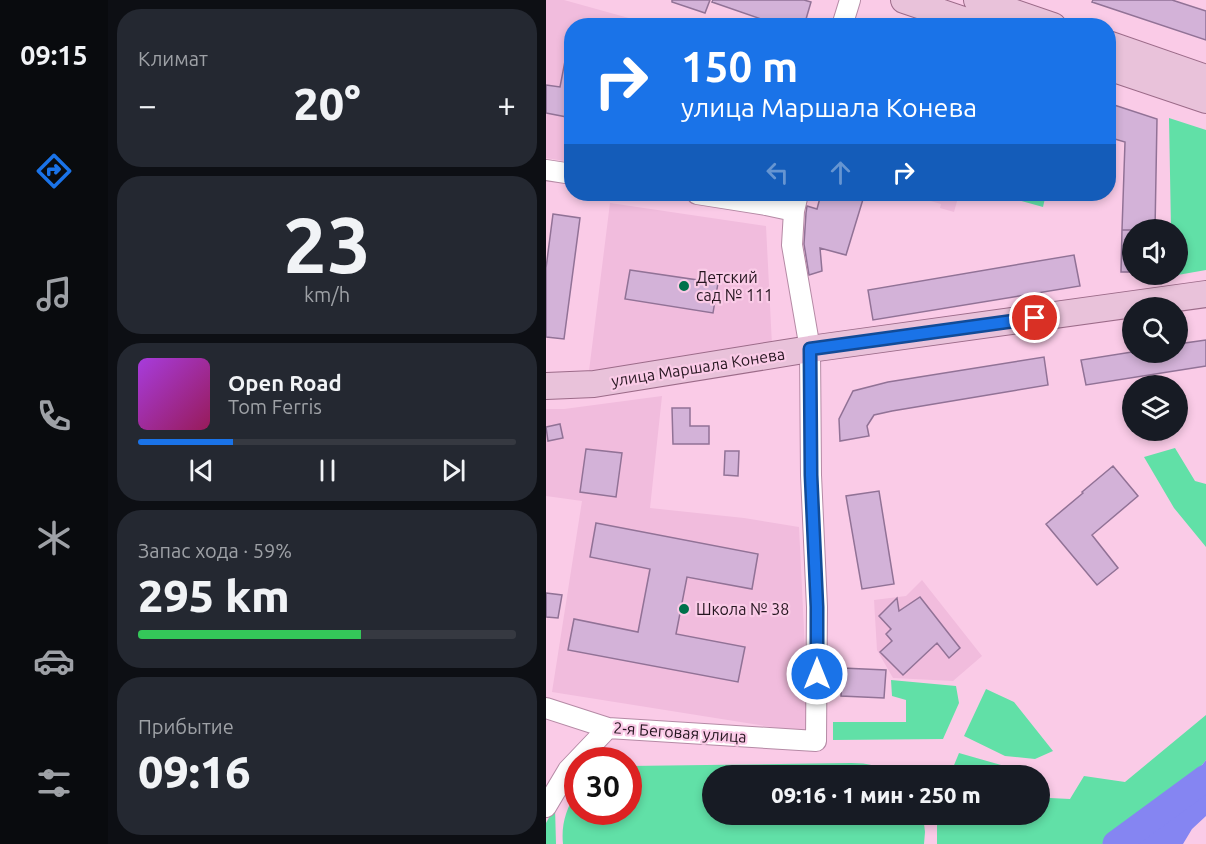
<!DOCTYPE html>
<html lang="ru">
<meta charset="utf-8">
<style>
:root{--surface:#171b24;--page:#242831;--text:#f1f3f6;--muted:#9ea1a6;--line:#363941;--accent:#1a73e8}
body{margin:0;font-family:Ubuntu,sans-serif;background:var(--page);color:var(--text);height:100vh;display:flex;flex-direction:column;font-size:22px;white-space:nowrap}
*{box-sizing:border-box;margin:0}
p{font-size:20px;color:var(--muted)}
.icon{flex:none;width:33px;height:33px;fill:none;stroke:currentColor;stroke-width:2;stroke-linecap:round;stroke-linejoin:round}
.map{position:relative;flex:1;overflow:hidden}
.sheet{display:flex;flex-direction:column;gap:9px;padding:9px;background:#0d0f14;width:438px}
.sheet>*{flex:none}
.top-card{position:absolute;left:18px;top:18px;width:552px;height:183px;border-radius:24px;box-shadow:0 3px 9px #0003;background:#1a73e8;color:#fff;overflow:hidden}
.controls{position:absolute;left:576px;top:219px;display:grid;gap:12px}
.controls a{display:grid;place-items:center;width:66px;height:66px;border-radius:50%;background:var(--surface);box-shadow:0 3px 9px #0003;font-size:30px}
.speed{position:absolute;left:18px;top:747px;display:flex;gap:12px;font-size:30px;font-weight:700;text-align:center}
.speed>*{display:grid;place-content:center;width:78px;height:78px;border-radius:50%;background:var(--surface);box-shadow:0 3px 9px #0003;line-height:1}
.speed .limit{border:9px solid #d22;background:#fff;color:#111}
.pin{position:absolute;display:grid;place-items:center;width:51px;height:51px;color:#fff;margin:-26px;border:3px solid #fff;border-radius:50%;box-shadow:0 2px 6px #0007}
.me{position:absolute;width:66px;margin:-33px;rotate:0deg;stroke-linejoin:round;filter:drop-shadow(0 0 4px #0008)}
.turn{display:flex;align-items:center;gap:21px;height:126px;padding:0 18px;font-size:27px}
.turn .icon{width:78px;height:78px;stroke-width:2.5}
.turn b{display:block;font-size:42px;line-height:51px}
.lanes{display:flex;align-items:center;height:57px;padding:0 18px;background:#0003;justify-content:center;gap:30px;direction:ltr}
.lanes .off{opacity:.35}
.big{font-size:45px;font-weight:800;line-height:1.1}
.sheet .card{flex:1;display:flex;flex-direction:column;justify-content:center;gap:9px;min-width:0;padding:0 21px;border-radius:24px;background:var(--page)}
.sheet .dial{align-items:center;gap:0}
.dial b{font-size:78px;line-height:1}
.song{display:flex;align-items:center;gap:18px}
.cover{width:72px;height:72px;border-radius:9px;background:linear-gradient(135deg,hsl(280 70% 55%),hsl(330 70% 35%))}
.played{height:6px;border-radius:3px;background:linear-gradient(90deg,var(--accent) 25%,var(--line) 25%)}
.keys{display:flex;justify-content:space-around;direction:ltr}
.heat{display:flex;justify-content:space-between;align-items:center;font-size:33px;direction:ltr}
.charge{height:9px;border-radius:4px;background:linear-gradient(90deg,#34c759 59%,var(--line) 0)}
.trip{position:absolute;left:156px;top:765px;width:348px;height:60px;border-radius:30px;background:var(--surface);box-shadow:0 3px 9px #0003;font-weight:800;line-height:60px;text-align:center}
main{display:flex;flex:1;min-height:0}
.menu{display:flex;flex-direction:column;width:108px;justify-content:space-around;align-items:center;background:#090b0e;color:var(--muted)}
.menu .icon{width:42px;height:42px}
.menu .active{color:var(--accent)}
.menu b{font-size:27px;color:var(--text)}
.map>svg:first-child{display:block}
.built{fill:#f1bcdd}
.green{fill:#61e0a7}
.water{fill:#8585f2}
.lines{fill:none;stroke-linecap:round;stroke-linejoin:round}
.river{stroke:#8585f2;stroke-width:27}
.building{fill:#d3b2d8;stroke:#917296;stroke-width:1.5}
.minor-casing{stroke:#b58aa5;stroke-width:22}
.major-casing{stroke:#9c6b89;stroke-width:28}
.minor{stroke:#fff;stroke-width:20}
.major{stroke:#e9c2da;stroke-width:26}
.route-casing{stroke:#114b97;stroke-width:15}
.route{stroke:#1a73e8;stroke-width:10}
.poi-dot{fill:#00714b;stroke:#facbe7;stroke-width:2}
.labels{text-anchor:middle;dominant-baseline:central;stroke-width:4.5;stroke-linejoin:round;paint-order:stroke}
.poi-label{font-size:16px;fill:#261620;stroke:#facbe7;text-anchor:start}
.street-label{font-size:16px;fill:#261620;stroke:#facbe7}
</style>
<main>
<nav class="menu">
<b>09:15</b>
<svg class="icon active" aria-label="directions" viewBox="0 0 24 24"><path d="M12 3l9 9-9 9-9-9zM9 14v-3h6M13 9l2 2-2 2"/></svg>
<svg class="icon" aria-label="music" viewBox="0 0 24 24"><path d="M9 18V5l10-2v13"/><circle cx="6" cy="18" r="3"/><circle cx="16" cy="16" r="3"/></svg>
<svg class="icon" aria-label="phone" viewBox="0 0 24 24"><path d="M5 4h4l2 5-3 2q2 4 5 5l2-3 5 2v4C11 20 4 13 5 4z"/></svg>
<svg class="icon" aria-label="climate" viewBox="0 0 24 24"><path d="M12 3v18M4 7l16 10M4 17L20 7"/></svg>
<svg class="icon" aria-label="car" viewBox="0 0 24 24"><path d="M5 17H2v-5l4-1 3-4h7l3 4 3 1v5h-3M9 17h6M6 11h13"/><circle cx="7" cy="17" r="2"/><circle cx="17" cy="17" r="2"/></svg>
<svg class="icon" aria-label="filters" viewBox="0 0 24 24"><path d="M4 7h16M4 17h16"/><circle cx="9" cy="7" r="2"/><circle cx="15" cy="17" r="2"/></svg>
</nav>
<section class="sheet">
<div class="card"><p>Климат</p>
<div class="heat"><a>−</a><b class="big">20°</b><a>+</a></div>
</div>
<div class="card dial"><b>23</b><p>km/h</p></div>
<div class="card">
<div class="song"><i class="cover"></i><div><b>Open Road</b><p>Tom Ferris</p></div></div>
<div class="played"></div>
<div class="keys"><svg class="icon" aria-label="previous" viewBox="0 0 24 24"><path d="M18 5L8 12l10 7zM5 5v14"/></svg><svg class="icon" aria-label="pause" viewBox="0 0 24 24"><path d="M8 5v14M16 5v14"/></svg><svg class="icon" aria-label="next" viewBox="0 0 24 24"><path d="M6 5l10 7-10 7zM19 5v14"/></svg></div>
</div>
<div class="card"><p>Запас хода · 59%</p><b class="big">295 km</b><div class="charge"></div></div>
<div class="card"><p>Прибытие</p><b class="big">09:16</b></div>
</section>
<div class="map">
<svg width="660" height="844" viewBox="0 0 660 844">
<rect width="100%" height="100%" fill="#facbe7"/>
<path class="built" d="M0,0H18L90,20L89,25L26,26L25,162L0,158Z
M376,194H413L408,212L394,208L395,204L374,198Z
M64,203L220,226L226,345L43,371Z
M116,396L104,508L198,518L253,527L263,733L6,692L36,501L0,496V409H18Z
M376,580L436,656L407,681L347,678L331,650L328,600L360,596Z"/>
<path class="green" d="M623,118L660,130V270L626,276V275L632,274V230L625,229Z
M450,194H500L497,207Z
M629,448L649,481L660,484V547L628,508L598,457Z
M345,680L410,686L413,703L397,739L287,740V722H360V700L346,696Z
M440,689L468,702L507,751L489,759L459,756L418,736Z
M660,715V760L626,804L584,834L556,844H391V815L494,814V788L504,798L524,799L538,776L579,782Z
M413,753L476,771L481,775H404Z
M305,763C322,763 336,766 350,775L166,776V814L377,815L379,832L378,844H17C15,825 20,808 31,792L32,812H82L83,766Z
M9,807L10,844H0V823Z"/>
<path class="water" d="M660,760V816L646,829L637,844H556L584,834L626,804Z"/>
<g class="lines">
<path class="river" d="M570,844L660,778"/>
</g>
<path class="building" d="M126,0H164L159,13L126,2Z
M167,0H258L265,2L258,26H220L221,21L166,2Z
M547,0H626L660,11V40L546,2Z
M20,56H26V118L0,113V85L14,87Z
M562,103L611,119L609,230H576L579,142L562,137Z
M275,194H309L318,196L300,255L274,248L276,271L263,275L258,244L260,213L261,206L271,209Z
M7,214L34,218L18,339L0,337V268Z
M576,230H586V272H575Z
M528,255L534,286L327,320L322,290Z
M84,270L172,283L167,313L79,299Z
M660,340V366L540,385L535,360L586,352H632V344Z
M498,357L502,385L346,411L328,415L321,426L323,436L294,441L293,419L307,391L342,382Z
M126,408H144V426H163V444H127Z
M14,424L17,438L2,441L0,427Z
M40,449L76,453L70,497L34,492Z
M179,451H193L192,476L178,475Z
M567,466L592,496L546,535L572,568L551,585L500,524L537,493L536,492Z
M333,491L348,584L316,589L300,496Z
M50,523L212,554L206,589L141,577L130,634L199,647L192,682L22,650L28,619L92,632L104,569L44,557Z
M0,593L16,595L12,618L0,617Z
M374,597L414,648L403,658L391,643L357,675L334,652L346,641L340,634L345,629L333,616L351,598L353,611Z
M296,668L340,670L338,698L295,696Z"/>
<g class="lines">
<defs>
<path id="minor" d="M296,26L304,0
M0,170L26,174
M151,194L220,205L248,211
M0,708L62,728L270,741L271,607L265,475L264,349L246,245L248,211L252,194
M0,807L22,770L62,728"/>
<path id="major" d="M358,0L435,26
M431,0L507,26
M562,44L660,78
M562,67L660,100
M0,386L48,384L264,349L660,294"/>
</defs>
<use href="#minor" class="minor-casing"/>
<use href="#major" class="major-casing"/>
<use href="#minor" class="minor"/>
<use href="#major" class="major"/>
</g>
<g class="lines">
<defs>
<path id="route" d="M271,674V607L265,475L264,349L489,318"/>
</defs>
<use href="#route" class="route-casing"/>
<use href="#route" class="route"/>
</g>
<g class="poi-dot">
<circle cx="138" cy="286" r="6"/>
<circle cx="138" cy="609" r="6"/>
</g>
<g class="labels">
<g class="poi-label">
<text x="150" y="277">Детский<tspan x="150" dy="18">сад № 111</tspan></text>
<text x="150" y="609">Школа № 38</text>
</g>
<g class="street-label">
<text transform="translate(152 367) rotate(-9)">улица Маршала Конева</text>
<text transform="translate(134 732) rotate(4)">2-я Беговая улица</text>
</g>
</g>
</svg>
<div class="controls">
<a><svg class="icon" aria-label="sound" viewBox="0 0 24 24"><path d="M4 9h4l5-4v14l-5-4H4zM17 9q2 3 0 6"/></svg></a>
<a><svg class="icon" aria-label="search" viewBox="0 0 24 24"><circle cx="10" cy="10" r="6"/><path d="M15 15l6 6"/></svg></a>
<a><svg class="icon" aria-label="layers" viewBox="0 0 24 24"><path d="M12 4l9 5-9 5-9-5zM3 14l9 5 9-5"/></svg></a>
</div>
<div class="speed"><div class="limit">30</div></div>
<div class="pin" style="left:489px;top:318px;background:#d93025"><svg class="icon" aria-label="arrive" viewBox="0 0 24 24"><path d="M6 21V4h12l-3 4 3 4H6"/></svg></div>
<svg class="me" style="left:271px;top:674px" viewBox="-20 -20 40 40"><circle r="17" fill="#1a73e8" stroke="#fff" stroke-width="3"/><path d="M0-11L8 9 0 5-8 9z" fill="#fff"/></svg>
<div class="trip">09:16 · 1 мин · 250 m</div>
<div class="top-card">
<div class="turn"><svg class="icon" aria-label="right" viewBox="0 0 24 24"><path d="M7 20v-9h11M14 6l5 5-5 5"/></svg><div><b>150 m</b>улица Маршала Конева</div></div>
<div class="lanes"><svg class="icon off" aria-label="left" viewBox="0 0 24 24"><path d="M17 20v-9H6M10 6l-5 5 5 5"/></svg><svg class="icon off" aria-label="ahead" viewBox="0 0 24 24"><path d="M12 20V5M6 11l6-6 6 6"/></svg><svg class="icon" aria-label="right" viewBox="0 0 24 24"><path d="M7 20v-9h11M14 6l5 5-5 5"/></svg></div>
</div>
</div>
</main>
